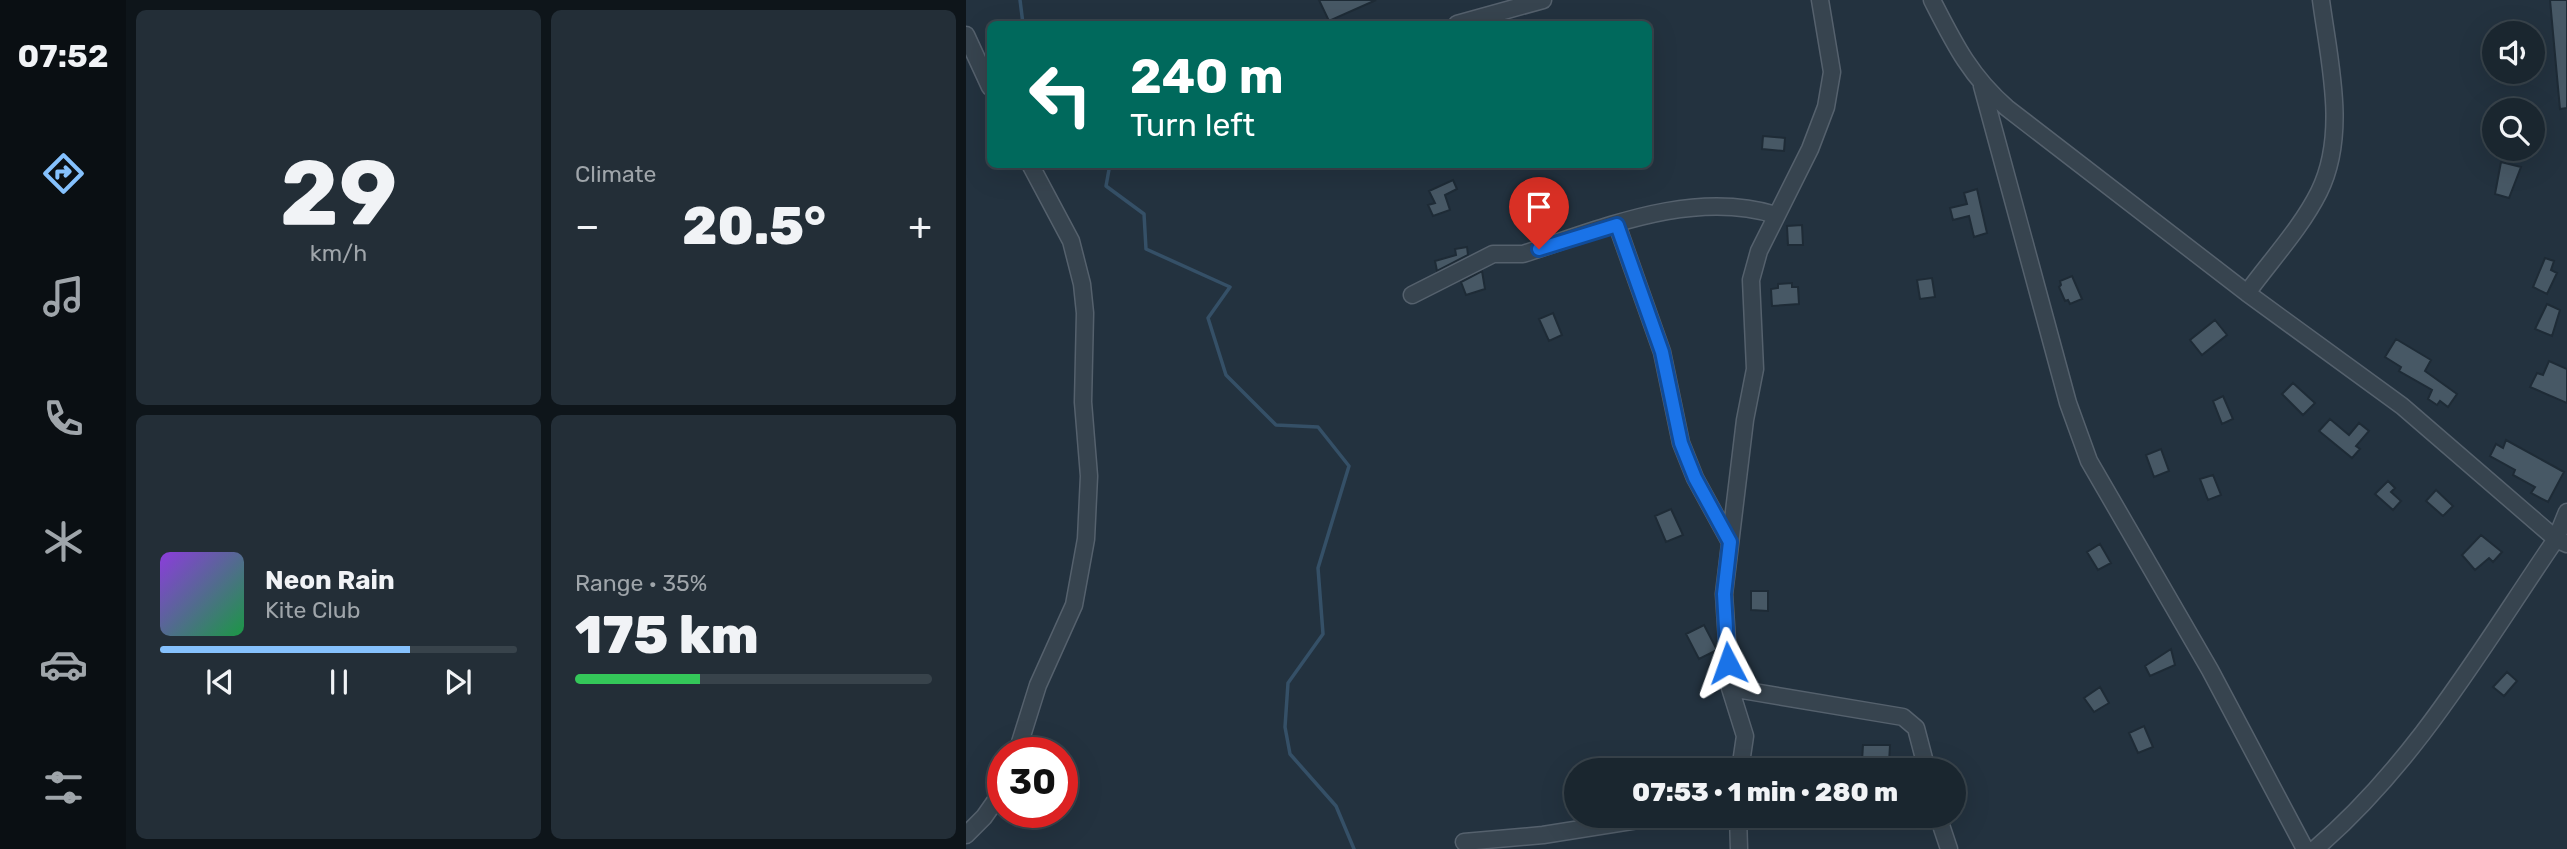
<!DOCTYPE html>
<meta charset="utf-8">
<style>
:root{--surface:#1a262f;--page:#232e37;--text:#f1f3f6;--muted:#9fa5aa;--line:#38434b;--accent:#85c1fd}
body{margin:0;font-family:Rubik,sans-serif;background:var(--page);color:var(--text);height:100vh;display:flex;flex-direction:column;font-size:26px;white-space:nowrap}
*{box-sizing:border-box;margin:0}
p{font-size:23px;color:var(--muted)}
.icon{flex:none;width:38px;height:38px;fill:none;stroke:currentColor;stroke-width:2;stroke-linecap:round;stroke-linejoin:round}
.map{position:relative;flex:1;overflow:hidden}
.sheet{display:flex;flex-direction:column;gap:10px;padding:10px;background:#0e151a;width:840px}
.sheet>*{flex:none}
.top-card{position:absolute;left:21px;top:21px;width:665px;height:147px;border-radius:10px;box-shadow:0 7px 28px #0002,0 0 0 2px var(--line);background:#00695c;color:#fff;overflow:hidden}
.buttons{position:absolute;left:1516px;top:21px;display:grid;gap:14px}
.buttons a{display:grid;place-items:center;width:63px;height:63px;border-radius:50%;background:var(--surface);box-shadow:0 7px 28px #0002,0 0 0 2px var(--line);font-size:35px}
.speed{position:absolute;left:21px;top:737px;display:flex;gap:14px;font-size:35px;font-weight:700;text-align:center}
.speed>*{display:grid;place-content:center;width:91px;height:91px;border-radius:50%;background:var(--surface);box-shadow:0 7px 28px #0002,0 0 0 2px var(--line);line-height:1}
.speed .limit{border:10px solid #d22;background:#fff;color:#111}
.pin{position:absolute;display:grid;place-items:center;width:60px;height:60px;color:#fff;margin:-72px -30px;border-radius:50% 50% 50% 0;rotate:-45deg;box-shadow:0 0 7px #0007}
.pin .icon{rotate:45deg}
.me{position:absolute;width:77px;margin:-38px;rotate:356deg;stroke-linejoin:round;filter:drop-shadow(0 0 5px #0008)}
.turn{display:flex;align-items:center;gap:24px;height:147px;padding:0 28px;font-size:32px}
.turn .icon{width:91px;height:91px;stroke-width:2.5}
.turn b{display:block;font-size:49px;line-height:60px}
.big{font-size:52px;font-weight:800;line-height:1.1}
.sheet .card{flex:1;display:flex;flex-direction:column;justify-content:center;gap:10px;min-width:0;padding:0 24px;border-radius:10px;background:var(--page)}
.sheet .dial{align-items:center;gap:0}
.dial b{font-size:91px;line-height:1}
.song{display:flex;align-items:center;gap:21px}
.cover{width:84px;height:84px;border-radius:10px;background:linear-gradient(135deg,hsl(270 70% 55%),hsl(140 70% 35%))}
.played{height:7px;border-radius:4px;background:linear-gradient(90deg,var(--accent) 70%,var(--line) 70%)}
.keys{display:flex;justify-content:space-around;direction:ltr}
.heat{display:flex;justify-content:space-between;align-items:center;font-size:38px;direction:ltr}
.charge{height:10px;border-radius:5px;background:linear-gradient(90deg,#34c759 35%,var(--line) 0)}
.sheet .tiles{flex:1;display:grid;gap:10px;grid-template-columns:repeat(2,1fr)}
.trip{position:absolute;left:598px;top:758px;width:402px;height:70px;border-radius:35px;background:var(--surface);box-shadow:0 7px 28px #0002,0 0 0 2px var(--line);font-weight:800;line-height:70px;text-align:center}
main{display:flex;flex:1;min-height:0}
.tabs{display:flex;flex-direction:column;width:126px;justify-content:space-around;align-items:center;background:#0a0f13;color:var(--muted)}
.tabs .icon{width:49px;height:49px}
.tabs .on{color:var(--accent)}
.tabs b{font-size:32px;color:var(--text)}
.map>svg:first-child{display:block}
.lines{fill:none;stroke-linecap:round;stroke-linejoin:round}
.stream{stroke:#355067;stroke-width:3.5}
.building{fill:#475865;stroke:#1e2b36;stroke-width:2}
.minor-casing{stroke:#55616d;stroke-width:19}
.minor{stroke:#37444f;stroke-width:16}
.route-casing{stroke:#114b97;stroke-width:18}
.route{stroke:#1a73e8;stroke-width:12}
</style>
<main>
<nav class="tabs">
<b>07:52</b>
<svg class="icon on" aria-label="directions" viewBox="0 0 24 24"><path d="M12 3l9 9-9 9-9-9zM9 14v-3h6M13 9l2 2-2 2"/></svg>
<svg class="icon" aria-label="music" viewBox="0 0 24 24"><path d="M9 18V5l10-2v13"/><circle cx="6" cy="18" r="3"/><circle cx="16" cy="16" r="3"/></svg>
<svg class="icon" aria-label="phone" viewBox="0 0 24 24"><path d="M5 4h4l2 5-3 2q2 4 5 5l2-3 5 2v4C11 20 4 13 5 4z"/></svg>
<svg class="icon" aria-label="climate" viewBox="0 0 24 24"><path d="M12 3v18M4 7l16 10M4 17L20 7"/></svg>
<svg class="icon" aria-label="car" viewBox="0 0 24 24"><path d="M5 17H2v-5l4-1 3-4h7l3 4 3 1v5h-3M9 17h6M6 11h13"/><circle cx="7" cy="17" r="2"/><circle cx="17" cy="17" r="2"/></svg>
<svg class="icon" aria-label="filters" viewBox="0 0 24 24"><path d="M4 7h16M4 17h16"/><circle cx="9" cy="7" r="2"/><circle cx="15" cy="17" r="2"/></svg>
</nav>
<section class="sheet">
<div class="tiles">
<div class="card dial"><b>29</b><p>km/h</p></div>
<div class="card"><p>Climate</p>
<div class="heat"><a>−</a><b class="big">20.5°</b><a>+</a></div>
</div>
<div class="card">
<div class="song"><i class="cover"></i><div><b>Neon Rain</b><p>Kite Club</p></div></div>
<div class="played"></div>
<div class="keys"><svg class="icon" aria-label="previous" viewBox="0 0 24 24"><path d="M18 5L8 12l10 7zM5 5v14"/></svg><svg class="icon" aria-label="pause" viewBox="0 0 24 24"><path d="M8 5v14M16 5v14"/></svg><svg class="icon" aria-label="next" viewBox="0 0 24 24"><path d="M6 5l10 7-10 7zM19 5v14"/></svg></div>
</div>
<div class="card"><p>Range · 35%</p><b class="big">175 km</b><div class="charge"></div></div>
</div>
</section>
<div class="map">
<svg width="1601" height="849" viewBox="0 0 1601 849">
<rect width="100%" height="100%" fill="#23323f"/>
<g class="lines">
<path class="stream" d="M54,0L57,24
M144,164L140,186L178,214L180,249L264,287L242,318L260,375L310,425L352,427L383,466L352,568L357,634L322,683L319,727L324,754L370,806L388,849"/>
</g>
<path class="building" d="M353,0H410L363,21Z
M1584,0H1601V108L1594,109Z
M797,136L819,138L818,151L796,149Z
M1535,162L1555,167L1543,198L1529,194Z
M487,180L491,189L479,195L484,210L467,216L462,205L469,203L463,191Z
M1011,189L1021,233L1008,237L1003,216L987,220L984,208L1001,204L998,193Z
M836,225L837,245H822L821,226Z
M501,247L502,255L471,271L469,261L490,255L489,249Z
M1579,258L1588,261L1585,270L1591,273L1581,294L1567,287Z
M516,271L519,289L500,295L495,282Z
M1106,276L1116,299L1104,304L1102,300L1099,301L1093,287L1095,285L1094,281Z
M966,278L969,297L954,299L951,280Z
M826,283V287H832L833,304L806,306L805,289L812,288V284Z
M1581,304L1594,310L1586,336L1569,329Z
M587,313L596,335L583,341L573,319Z
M1249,320L1261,335L1236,355L1224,340Z
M1430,339L1465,360L1459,371L1491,394L1482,407L1474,401L1471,405L1462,399L1466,390L1433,371L1435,367L1419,357Z
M1583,361L1601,369V403L1564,387L1571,373L1577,375Z
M1327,383L1349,403L1337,415L1316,394Z
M1257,396L1267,419L1256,424L1247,401Z
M1364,419L1383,435L1393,423L1403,431L1390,446L1394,449L1386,458L1353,431Z
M1540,440L1598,472L1582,502L1565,493L1569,487L1547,475L1549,470L1524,456L1530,444L1537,448Z
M1195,449L1203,471L1188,477L1180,455Z
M1247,475L1255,495L1242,500L1234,479Z
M1422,481L1429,488L1425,492L1435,501L1427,510L1409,494Z
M1470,490L1487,506L1477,516L1460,501Z
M705,509L717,535L700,542L689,516Z
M1515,535L1536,552L1527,562L1523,558L1509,570L1496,555Z
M1134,544L1145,563L1132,570L1121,552Z
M785,591H802V611L785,610Z
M738,625L751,650L733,659L720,634Z
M1205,649L1209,665L1184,676L1179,666Z
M1541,672L1551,681L1538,696L1527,687Z
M1134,687L1143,703L1128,712L1118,698Z
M1178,726L1187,747L1172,753L1163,733Z
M897,745H924L923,763L896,761Z"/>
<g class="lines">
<defs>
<path id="minor" d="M966,0C988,43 1004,76 1041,108L1281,293L1436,406L1590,539L1601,544
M491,24L577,0
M0,35L24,87
M1016,86L1102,403L1123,461L1244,670L1339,849
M651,225L696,352L715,443L729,478L764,542
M1281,293C1305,260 1335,228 1353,192C1382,134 1363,61 1355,0
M446,295L527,254H557C638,228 726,189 810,215
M764,688L937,717L950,728L961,770
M51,752L72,685L108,605L120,539L123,476L117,402L119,313L116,284L105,241L64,164
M774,770L779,736L764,688L758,594L779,420L789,369L785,280L793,251L844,149L860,107L866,72L854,0
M772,816L773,849
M972,816L983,849
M0,835L18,817L37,790
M498,842L577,835L697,816
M1349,849C1450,763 1516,647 1590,539L1601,512"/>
</defs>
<use href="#minor" class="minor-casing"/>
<use href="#minor" class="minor"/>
</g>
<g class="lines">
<defs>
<path id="route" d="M573,249L651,225L696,352L715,443L729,478L764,542L758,594L762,663"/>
</defs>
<use href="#route" class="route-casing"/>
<use href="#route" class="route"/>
</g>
</svg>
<div class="buttons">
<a><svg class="icon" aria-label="sound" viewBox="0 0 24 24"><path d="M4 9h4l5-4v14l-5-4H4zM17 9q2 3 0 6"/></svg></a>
<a><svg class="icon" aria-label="search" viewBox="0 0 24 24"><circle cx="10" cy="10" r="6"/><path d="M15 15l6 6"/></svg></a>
</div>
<div class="speed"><div class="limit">30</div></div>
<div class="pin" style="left:573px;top:249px;background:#d93025"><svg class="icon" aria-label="arrive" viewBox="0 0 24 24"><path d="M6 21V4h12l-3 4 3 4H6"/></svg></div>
<svg class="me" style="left:762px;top:663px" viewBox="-20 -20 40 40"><path d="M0-17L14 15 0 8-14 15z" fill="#1a73e8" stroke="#fff" stroke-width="4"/></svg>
<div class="trip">07:53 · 1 min · 280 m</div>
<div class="top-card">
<div class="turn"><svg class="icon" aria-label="left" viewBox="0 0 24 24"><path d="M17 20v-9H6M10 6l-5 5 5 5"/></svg><div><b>240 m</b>Turn left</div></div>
</div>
</div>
</main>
